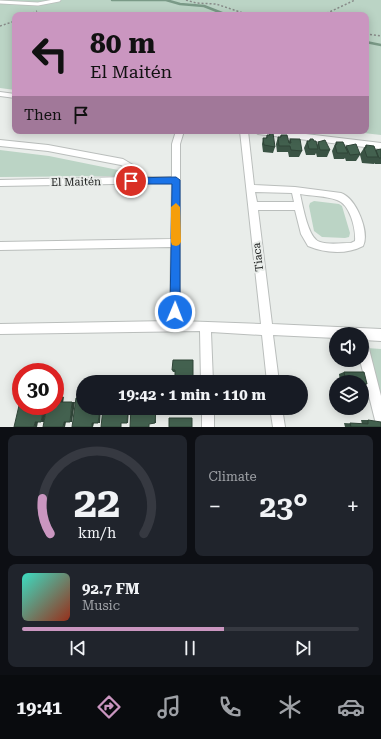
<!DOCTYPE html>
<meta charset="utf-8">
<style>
:root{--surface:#171b24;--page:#20242c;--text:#f1f3f6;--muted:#9ea1a6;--line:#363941;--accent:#ca96c0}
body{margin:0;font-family:"Roboto Serif",serif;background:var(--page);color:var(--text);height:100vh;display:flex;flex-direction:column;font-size:15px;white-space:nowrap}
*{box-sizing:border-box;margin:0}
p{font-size:13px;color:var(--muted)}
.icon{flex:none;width:22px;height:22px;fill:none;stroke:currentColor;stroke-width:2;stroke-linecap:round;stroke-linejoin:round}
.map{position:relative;height:427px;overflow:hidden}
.sheet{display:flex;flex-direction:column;gap:8px;padding:8px;background:#0d0f14;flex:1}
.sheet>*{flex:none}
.banner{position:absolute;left:12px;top:12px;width:357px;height:122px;border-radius:8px;box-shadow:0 2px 10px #0003;background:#ca96c0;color:#111;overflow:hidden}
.controls{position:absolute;left:329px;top:327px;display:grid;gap:8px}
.controls a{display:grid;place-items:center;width:40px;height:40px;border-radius:50%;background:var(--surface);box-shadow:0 2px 10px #0003;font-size:20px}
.speed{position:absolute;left:12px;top:363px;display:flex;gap:8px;font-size:20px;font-weight:700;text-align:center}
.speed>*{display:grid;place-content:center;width:52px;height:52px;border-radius:50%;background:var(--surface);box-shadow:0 2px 10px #0003;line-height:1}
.speed .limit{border:6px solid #d22;background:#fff;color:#111}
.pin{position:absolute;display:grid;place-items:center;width:34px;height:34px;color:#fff;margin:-17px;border:2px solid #fff;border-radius:50%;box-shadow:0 1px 4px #0007}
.me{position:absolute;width:44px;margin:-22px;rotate:1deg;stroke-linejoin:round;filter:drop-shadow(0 0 3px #0008)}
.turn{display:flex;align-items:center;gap:14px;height:84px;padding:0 12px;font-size:18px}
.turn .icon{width:52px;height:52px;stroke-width:2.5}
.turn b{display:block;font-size:28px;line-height:34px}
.then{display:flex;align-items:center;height:38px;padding:0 12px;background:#0003;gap:8px;font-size:15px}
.big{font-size:30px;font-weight:700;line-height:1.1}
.sheet .tile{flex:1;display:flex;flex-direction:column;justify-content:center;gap:6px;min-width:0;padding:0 14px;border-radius:8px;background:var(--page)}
.sheet .dial{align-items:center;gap:0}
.dial svg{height:104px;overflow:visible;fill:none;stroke:var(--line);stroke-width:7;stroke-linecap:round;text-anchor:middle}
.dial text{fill:var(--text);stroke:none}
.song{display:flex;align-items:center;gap:12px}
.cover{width:48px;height:48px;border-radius:6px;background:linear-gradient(135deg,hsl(170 70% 55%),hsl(10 70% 35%))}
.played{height:4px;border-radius:2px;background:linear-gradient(90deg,var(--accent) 60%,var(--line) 60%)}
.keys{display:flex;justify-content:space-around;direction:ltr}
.heat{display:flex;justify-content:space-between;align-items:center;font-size:22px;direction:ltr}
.sheet .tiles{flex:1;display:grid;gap:8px;grid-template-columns:1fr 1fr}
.tile:last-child{grid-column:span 2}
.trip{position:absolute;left:76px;top:375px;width:232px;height:40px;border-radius:20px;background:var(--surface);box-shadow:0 2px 10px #0003;font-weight:700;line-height:40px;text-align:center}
.tabs{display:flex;height:64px;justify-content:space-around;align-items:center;background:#090b0e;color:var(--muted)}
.tabs .icon{width:28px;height:28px}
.tabs .active{color:var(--accent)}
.tabs b{font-size:18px;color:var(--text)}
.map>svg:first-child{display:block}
.green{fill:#bbd4c5}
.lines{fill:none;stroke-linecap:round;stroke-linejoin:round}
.stream{stroke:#7a9a87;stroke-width:2.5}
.service-casing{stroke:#babebc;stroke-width:4.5}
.minor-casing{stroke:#babebc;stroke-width:2}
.path{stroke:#878a88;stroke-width:1.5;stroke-dasharray:2 2;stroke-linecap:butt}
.service{stroke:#fff;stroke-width:3}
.minor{fill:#fff;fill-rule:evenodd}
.wall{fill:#3a5344}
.shaded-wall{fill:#2f4437}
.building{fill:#43614f;stroke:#2f4437}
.route{fill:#1a73e8;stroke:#114b97}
.slow{fill:#f59e0b}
.labels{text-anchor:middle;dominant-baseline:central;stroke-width:4;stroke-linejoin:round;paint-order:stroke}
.street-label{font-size:11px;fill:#1c1e1d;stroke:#e9edea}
</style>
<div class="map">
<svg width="381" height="427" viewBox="0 0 381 427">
<rect width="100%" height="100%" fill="#e9edea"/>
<path class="green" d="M0,0H381V135L346,131H366V15H15V90L0,88Z
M0,150L49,156L123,171V176L0,177Z
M314,201L339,204L342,206L350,233L349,237L345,238L322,237L314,231L309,206L310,203Z
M367,348L381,349V403Z"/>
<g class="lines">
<path class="stream" d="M112,0H166
M166,0L180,4L204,6L227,15
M366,42L381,45"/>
<defs>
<path id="service" d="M0,2L38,4L59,0"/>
<path id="minor" d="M0,92L15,94V98L0,96Z
M176,131H184L180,144V321L261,324L240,131H248L254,185L295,187L341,193C356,198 370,232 363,246C346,255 325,253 308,246L301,234L295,210H258L272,324L381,329V341L363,340L366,341L368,345L381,396V426L377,424L375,420L360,360H362V334H336V338L273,335L279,382H267L262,335L211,332L213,382H201L200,331L0,334V324L170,321L171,247L0,250V242L171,239L172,183L0,186V180L127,177L126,168L121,165L48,151L0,146V140L48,145L123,159L133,165L135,177H172V144ZM255,192L292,193L294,202H257ZM300,194C312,196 326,196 337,200C350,204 356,229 355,241L351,243C342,243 329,245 320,242C308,239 303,206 300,194Z
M254,131H281L381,143V149L258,134Z
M202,408H214V427H202Z
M270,408H282L285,427H273Z"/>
</defs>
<use href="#service" class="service-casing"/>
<use href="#minor" class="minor-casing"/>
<path class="path" d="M186,0L196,3L216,4L249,15
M29,15L37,11
M323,15L355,0
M0,26L15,21
M366,34L381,36"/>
<use href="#service" class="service"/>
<use href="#minor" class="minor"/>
</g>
<path class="wall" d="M269,133L275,147L273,153L263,152L262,144L263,138H266L267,135H269Z
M281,135L289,141L290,139L302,151L299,157H289L288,152H277L276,144L278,137H280Z
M310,139L314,141L317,145L318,142L330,150L327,157H317L316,153L315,155H306L304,148L307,141H309Z
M336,142L346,147V146L360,154L366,145L375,150H376L381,149V164H375L374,163V164L362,163L360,155L356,161H346L345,158L344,159H334L332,151Z
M193,360V378H176L175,372H173L172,370Z
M344,372L367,384L362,385V382H340L339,374Z
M361,420H368L381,427H345L344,423L362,424Z"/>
<path class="shaded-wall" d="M61,396L64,397L63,403L60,402Z
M72,402H75L72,422H70Z
M44,406H47L44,422H41Z
M100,408H101L100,423H98Z
M128,408H129L128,423H127Z
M156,408V423H155Z
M35,422H38L37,427H34Z
M64,422H66L65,427H63Z
M92,423H94L93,427H92Z"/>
<path class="building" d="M269,133H273L275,147L264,145L263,138H267V135H270Z
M281,135H287L289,143H291L290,139H300L302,151L291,150L290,146H279L278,137H281Z
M310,139H313L314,141H316L318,149H309L307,141H310Z
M325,140L330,150H320L318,142Z
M336,142H343L348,153H337L335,145L337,144Z
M356,144L360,154L350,155L346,146Z
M366,145L374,146L378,157H367L364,148H366Z
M381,149V158H379L376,150Z
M173,360H193V376L175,377V370H172Z
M344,372H364L367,384H362V382H346Z
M55,396H61L60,402H72L70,422H64L63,427H43L47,406H55Z
M21,397V406H44L41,422H35L34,427H14Z
M76,398H83V408H100L98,423H92V427H72Z
M103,408H128L127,423H121V427H101Z
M131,408H156L155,423L149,424V427H130Z
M169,418H192V427H169Z
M368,420L381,422V427H351L350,423L368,424Z"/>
<path class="route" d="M176,177L180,180V312L179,316L175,317L171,316L170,312L172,184H131L127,181L131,178Z"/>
<path class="slow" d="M176,203L180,207L181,242L179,245L176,246L172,245L171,242V207Z"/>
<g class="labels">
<g class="street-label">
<text transform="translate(76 182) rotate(-1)">El Maitén</text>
<text transform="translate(258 257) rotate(-97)">Tiaca</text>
</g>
</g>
</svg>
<div class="controls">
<a><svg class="icon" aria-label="sound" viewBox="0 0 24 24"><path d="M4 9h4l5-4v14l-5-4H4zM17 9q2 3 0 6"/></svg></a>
<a><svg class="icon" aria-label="layers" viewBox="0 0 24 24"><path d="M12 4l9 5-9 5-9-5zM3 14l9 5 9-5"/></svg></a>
</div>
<div class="speed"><div class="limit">30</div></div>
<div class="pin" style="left:131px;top:181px;background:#d93025"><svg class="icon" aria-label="arrive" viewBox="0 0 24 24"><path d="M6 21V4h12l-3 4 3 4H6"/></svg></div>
<svg class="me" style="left:175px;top:312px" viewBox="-20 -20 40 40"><circle r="17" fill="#1a73e8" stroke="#fff" stroke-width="3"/><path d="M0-11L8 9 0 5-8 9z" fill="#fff"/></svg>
<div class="trip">19:42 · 1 min · 110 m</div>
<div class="banner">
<div class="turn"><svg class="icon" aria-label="left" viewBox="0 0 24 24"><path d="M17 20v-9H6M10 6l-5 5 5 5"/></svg><div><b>80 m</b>El Maitén</div></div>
<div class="then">Then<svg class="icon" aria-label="arrive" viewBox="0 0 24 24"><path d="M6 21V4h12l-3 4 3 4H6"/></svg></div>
</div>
</div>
<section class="sheet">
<div class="tiles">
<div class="tile dial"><svg viewBox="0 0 100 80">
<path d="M14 69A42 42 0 1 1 86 69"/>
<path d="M14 69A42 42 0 0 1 8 42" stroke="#ca96c0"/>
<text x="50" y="56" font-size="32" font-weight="700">22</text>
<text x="50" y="72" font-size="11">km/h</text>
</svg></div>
<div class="tile"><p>Climate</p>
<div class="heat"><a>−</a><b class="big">23°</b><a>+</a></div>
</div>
<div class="tile">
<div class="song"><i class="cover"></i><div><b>92.7 FM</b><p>Music</p></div></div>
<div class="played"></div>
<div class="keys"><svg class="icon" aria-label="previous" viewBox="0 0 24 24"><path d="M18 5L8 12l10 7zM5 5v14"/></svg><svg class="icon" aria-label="pause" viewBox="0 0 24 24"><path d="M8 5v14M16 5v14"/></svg><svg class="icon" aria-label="next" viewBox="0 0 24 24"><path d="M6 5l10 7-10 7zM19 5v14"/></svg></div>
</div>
</div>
</section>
<nav class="tabs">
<b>19:41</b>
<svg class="icon active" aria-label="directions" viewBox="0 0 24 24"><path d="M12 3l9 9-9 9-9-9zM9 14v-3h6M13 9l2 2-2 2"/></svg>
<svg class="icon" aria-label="music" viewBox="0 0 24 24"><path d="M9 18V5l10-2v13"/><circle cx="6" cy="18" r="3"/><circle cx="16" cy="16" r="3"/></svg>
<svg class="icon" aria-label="phone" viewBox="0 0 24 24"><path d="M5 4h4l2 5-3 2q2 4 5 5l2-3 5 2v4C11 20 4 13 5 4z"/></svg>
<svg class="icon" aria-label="climate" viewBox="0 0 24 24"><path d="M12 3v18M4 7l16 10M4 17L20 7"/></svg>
<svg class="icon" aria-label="car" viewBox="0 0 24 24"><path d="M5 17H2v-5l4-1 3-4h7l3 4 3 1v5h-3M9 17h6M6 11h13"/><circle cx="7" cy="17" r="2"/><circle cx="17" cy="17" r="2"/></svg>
</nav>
